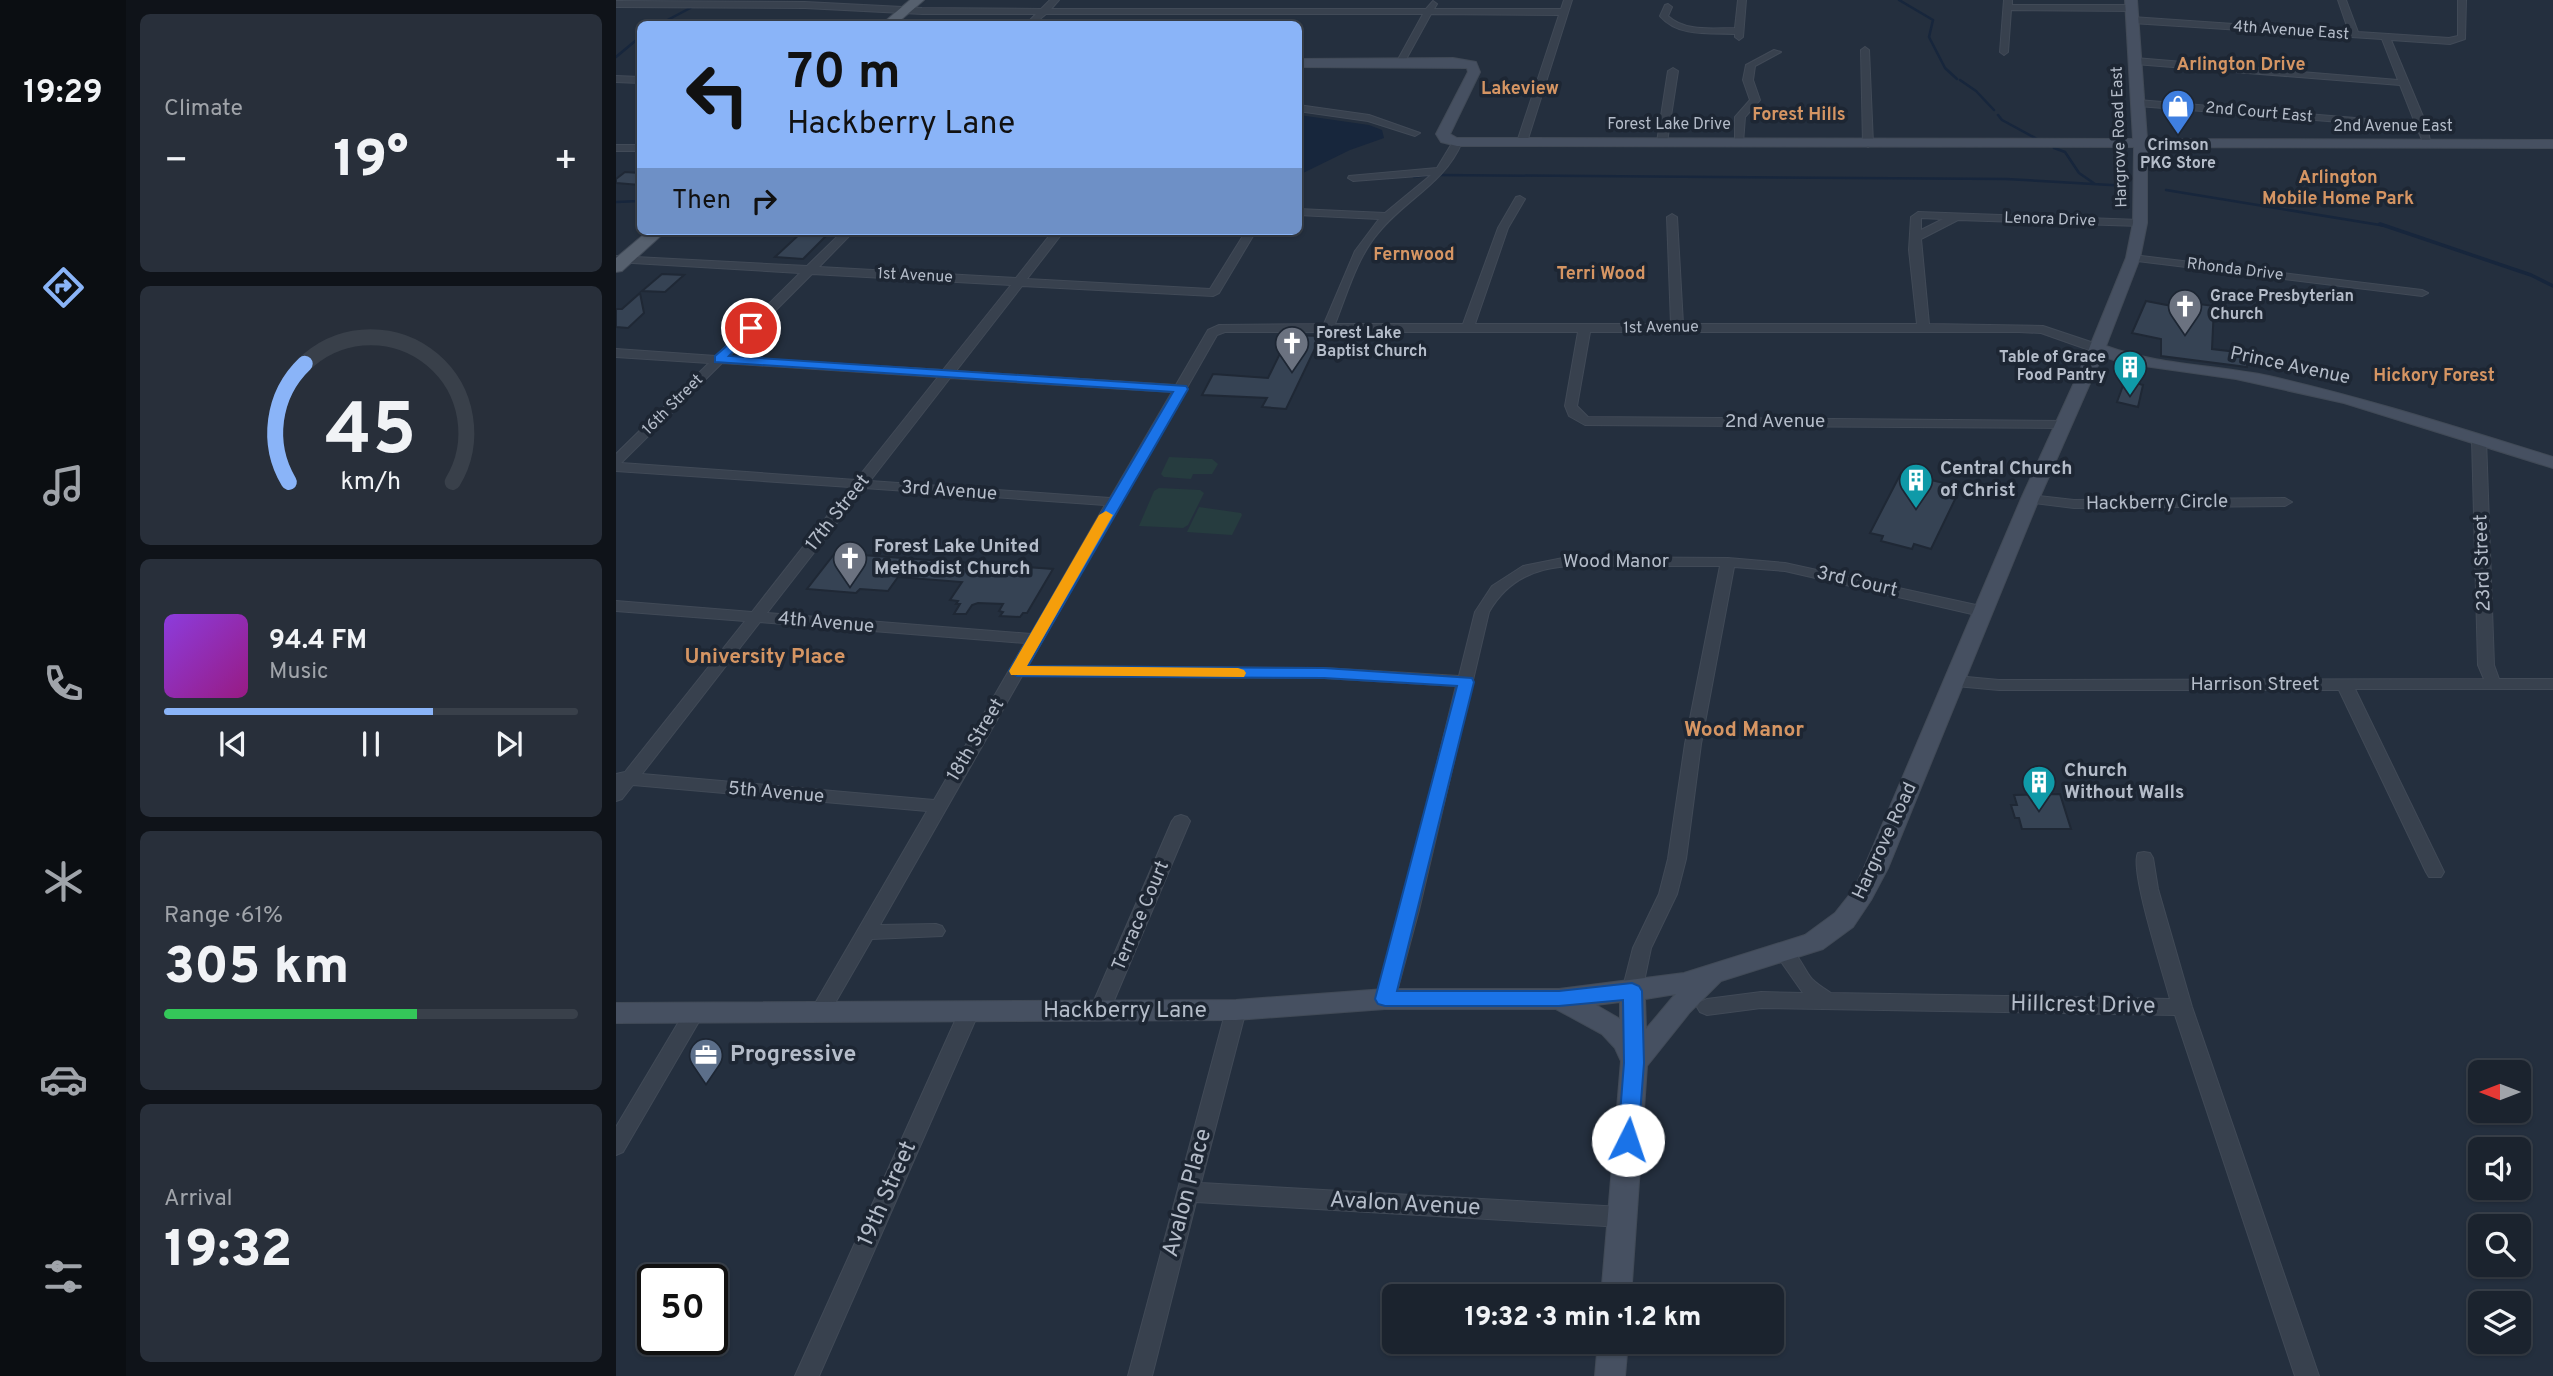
<!DOCTYPE html>
<meta charset="utf-8">
<style>
:root{--surface:#1b232e;--page:#282f3a;--text:#f1f3f6;--muted:#a0a4aa;--line:#39404a;--accent:#8ab4f8}
body{margin:0;font-family:Overpass,sans-serif;background:var(--page);color:var(--text);height:100vh;display:flex;flex-direction:column;font-size:26px;white-space:nowrap}
*{box-sizing:border-box;margin:0}
p{font-size:23px;color:var(--muted)}
.icon{flex:none;width:38px;height:38px;fill:none;stroke:currentColor;stroke-width:2;stroke-linecap:round;stroke-linejoin:round}
.map{position:relative;flex:1;overflow:hidden}
.side{display:flex;flex-direction:column;gap:14px;padding:14px;background:#0f1319;width:490px}
.side>*{flex:none}
.hud{position:absolute;left:21px;top:21px;width:665px;height:214px;border-radius:10px;box-shadow:0 2px 5px #0004,0 0 0 2px var(--line);background:#8ab4f8;color:#111;overflow:hidden}
.needle{width:46px;rotate:270deg}
.controls{position:absolute;left:1852px;top:1060px;display:grid;gap:14px}
.controls a{display:grid;place-items:center;width:63px;height:63px;border-radius:10px;background:var(--surface);box-shadow:0 2px 5px #0004,0 0 0 2px var(--line);font-size:35px}
.speed{position:absolute;left:21px;top:1264px;display:flex;gap:14px;font-size:35px;font-weight:700;text-align:center}
.speed>*{display:grid;place-content:center;width:91px;height:91px;border-radius:50%;background:var(--surface);box-shadow:0 2px 5px #0004,0 0 0 2px var(--line);line-height:1}
.speed .limit{border:4px solid #111;border-radius:10px;background:#fff;color:#111}
.pin{position:absolute;display:grid;place-items:center;width:60px;height:60px;color:#fff;margin:-30px;border:4px solid #fff;border-radius:50%;box-shadow:0 2px 7px #0007}
.me{position:absolute;width:77px;margin:-38px;rotate:4deg;stroke-linejoin:round;filter:drop-shadow(0 0 5px #0008)}
.turn{display:flex;align-items:center;gap:24px;height:147px;padding:0 35px;font-size:32px}
.turn .icon{width:91px;height:91px;stroke-width:2.5}
.turn b{display:block;font-size:49px;line-height:60px}
.then{display:flex;align-items:center;height:66px;padding:0 35px;background:#0003;gap:14px;font-size:26px}
.big{font-size:52px;font-weight:800;line-height:1.1}
.side .card{flex:1;display:flex;flex-direction:column;justify-content:center;gap:10px;min-width:0;padding:0 24px;border-radius:10px;background:var(--page)}
.side .dial{align-items:center;gap:0}
.dial svg{height:182px;overflow:visible;fill:none;stroke:var(--line);stroke-width:7;stroke-linecap:round;text-anchor:middle}
.dial text{fill:var(--text);stroke:none}
.song{display:flex;align-items:center;gap:21px}
.cover{width:84px;height:84px;border-radius:10px;background:linear-gradient(135deg,hsl(270 70% 55%),hsl(310 70% 35%))}
.played{height:7px;border-radius:4px;background:linear-gradient(90deg,var(--accent) 65%,var(--line) 65%)}
.keys{display:flex;justify-content:space-around;direction:ltr}
.heat{display:flex;justify-content:space-between;align-items:center;font-size:38px;direction:ltr}
.charge{height:10px;border-radius:5px;background:linear-gradient(90deg,#34c759 61%,var(--line) 0)}
.trip{position:absolute;left:766px;top:1284px;width:402px;height:70px;border-radius:10px;background:var(--surface);box-shadow:0 2px 5px #0004,0 0 0 2px var(--line);font-weight:800;line-height:70px;text-align:center}
main{display:flex;flex:1;min-height:0}
.menu{display:flex;flex-direction:column;width:126px;justify-content:space-around;align-items:center;background:#0b0e12;color:var(--muted)}
.menu .icon{width:49px;height:49px}
.menu .current{color:var(--accent)}
.menu b{font-size:32px;color:var(--text)}
.map>svg:first-child{display:block}
.green{fill:#263c3f}
.water{fill:#17263c}
.lines{fill:none;stroke-linecap:round;stroke-linejoin:round}
.stream-far1{stroke:#17263c;stroke-width:2.5}
.stream{stroke:#17263c;stroke-width:3.5}
.building{fill:#364354;stroke:#1f2835;stroke-width:2}
.street-casing{stroke:#414a57;stroke-width:2}
.secondary-casing{stroke:#414a57;stroke-width:2}
.primary-casing{stroke:#414a57;stroke-width:2}
.street{fill:#38414e;fill-rule:evenodd}
.secondary{fill:#465061;fill-rule:evenodd}
.primary{fill:#56606e;fill-rule:evenodd}
.route{fill:#1a73e8;stroke:#114b97;stroke-width:2}
.slow{fill:#f59e0b}
.labels{text-anchor:middle;dominant-baseline:central;stroke-width:7;stroke-linejoin:round;paint-order:stroke}
.far-street-label{font-size:16px;fill:#b4bcc9;stroke:#1d2633}
.far-poi-label{font-size:16px;font-weight:bold;fill:#b4bcc9;stroke:#1d2633;text-anchor:start}
.far-neighbourhood-label{font-size:18px;font-weight:bold;fill:#d59563;stroke:#1d2633}
.street-label{font-size:19px;fill:#b4bcc9;stroke:#1d2633}
.poi-label{font-size:19px;font-weight:bold;fill:#b4bcc9;stroke:#1d2633;text-anchor:start}
.neighbourhood-label{font-size:21px;font-weight:bold;fill:#d59563;stroke:#1d2633}
.near-street-label{font-size:23px;fill:#b4bcc9;stroke:#1d2633}
.near-poi-label{font-size:23px;font-weight:bold;fill:#b4bcc9;stroke:#1d2633;text-anchor:start}
</style>
<main>
<nav class="menu">
<b>19:29</b>
<svg class="icon current" aria-label="directions" viewBox="0 0 24 24"><path d="M12 3l9 9-9 9-9-9zM9 14v-3h6M13 9l2 2-2 2"/></svg>
<svg class="icon" aria-label="music" viewBox="0 0 24 24"><path d="M9 18V5l10-2v13"/><circle cx="6" cy="18" r="3"/><circle cx="16" cy="16" r="3"/></svg>
<svg class="icon" aria-label="phone" viewBox="0 0 24 24"><path d="M5 4h4l2 5-3 2q2 4 5 5l2-3 5 2v4C11 20 4 13 5 4z"/></svg>
<svg class="icon" aria-label="climate" viewBox="0 0 24 24"><path d="M12 3v18M4 7l16 10M4 17L20 7"/></svg>
<svg class="icon" aria-label="car" viewBox="0 0 24 24"><path d="M5 17H2v-5l4-1 3-4h7l3 4 3 1v5h-3M9 17h6M6 11h13"/><circle cx="7" cy="17" r="2"/><circle cx="17" cy="17" r="2"/></svg>
<svg class="icon" aria-label="filters" viewBox="0 0 24 24"><path d="M4 7h16M4 17h16"/><circle cx="9" cy="7" r="2"/><circle cx="15" cy="17" r="2"/></svg>
</nav>
<section class="side">
<div class="card"><p>Climate</p>
<div class="heat"><a>−</a><b class="big">19°</b><a>+</a></div>
</div>
<div class="card dial"><svg viewBox="0 0 100 80">
<path d="M14 69A42 42 0 1 1 86 69"/>
<path d="M14 69A42 42 0 0 1 21 17" stroke="#8ab4f8"/>
<text x="50" y="56" font-size="32" font-weight="700">45</text>
<text x="50" y="72" font-size="11">km/h</text>
</svg></div>
<div class="card">
<div class="song"><i class="cover"></i><div><b>94.4 FM</b><p>Music</p></div></div>
<div class="played"></div>
<div class="keys"><svg class="icon" aria-label="previous" viewBox="0 0 24 24"><path d="M18 5L8 12l10 7zM5 5v14"/></svg><svg class="icon" aria-label="pause" viewBox="0 0 24 24"><path d="M8 5v14M16 5v14"/></svg><svg class="icon" aria-label="next" viewBox="0 0 24 24"><path d="M6 5l10 7-10 7zM19 5v14"/></svg></div>
</div>
<div class="card"><p>Range · 61%</p><b class="big">305 km</b><div class="charge"></div></div>
<div class="card"><p>Arrival</p><b class="big">19:32</b></div>
</section>
<div class="map">
<svg width="1937" height="1376" viewBox="0 0 1937 1376">
<rect width="100%" height="100%" fill="#242f3e"/>
<path class="green" d="M553,457L596,459L602,464L596,474H577L575,479L548,477L545,474Z
M543,488L584,490L588,493L572,525L567,528L523,526L538,491Z
M583,507L625,513L626,515L616,535L571,532Z"/>
<path class="water" d="M683,115L753,125L766,130L768,138L734,150L683,175Z"/>
<g class="lines">
<path class="stream-far1" d="M1283,0L1317,20L1313,37L1329,68L1341,79
M44,24L78,6
M0,57L24,37
M1344,80L1360,91L1378,110
M1382,115L1386,120L1421,139
M1438,148L1449,152L1463,173L1479,184
M820,175L1390,179L1512,186
M798,177L811,175
M1550,190L1770,226
M0,202L24,201"/>
<path class="stream" d="M1764,224L1915,275L1937,286"/>
</g>
<path class="building" d="M9,172L24,173V185L0,183V179Z
M187,231H215L187,259L159,257Z
M46,274L68,275L49,292L26,291Z
M24,293L28,313L12,328L0,327V309H6Z
M1530,301L1561,307V301L1598,306L1596,349L1630,353L1631,367L1545,356V339L1516,333Z
M673,335L705,336L670,409L646,407L651,398L586,395L597,374L652,378Z
M1509,380L1527,385L1522,407L1501,402Z
M1285,473L1345,487L1315,549L1298,544L1296,549L1265,541L1267,536L1254,533Z
M219,553L437,569L411,613H407L404,617L384,616L387,612L383,611L387,604L362,603L356,605L350,614H338L344,604H340L342,601L334,600L346,582L282,577L272,591L244,589L240,593L191,589Z
M1444,794L1455,829H1406L1403,818H1399L1395,805H1401L1398,795Z"/>
<g class="lines">
<defs>
<path id="street" d="M434,0H443L435,9H810L817,1L821,4L818,9H945L948,0H956L911,142L906,145L901,142L943,15L815,14L788,63L784,66L780,63L807,14H430L418,24H410L420,14H306L189,8L0,7V1L189,2L306,8L425,9Z
M1122,0H1130L1127,37L1123,40L1119,37V34C1093,33 1062,37 1044,16L1049,5L1052,4L1056,7L1052,16C1069,32 1097,28 1119,28Z
M1388,0H1396V5H1515L1519,8L1515,11L1395,10L1392,52L1388,55L1384,52Z
M1722,0H1730L1742,32L1833,38L1842,36V0H1850L1849,39L1834,44L1775,40L1811,126L1815,146H1809L1801,128L1522,106L1517,103L1522,100L1799,123L1784,85L1519,64L1515,61L1519,58L1782,80L1766,39L1516,23L1512,20L1516,17L1733,32Z
M1249,47L1253,50L1257,144L1252,147L1247,144L1245,50Z
M1158,50L1165,52L1139,66L1137,80L1144,100L1129,117L1127,143L1119,145V117L1134,100L1127,80L1130,65Z
M1057,68L1062,71L1051,142L1046,145L1041,142L1052,71Z
M0,76L24,77V83L0,82Z
M682,105L753,115L804,133L799,136L752,121L682,111Z
M838,140L846,142C829,183 790,199 763,232C741,257 731,294 719,324H847L882,228L900,197L904,196L909,199L892,228L859,324H1055L1051,217L1056,214L1061,217L1067,324H1301L1293,250L1295,217L1302,212L1524,220L1529,223L1524,226L1342,220L1305,239L1313,324L1427,326L1484,345V351H1476L1425,333L1403,332H974L961,406L972,417L1453,421V427L1448,428L969,425L953,416L949,406L962,332H609L601,335L412,666L708,668L843,676L859,612L876,586L907,566L952,557L1112,558L1169,563L1369,607L1376,612L1374,615L1369,617L1169,571L1118,567L1085,744L1070,859L1061,894L1035,948L1026,991L1023,996L1016,999L1009,996L1006,991L1017,948L1043,894L1052,859L1069,744L1104,566C1073,566 1043,566 1012,566C959,565 904,558 873,612L803,910L779,999L776,1004L769,1007L762,1004L759,999L785,910L840,686L708,678L406,676L264,925L320,924L326,926L329,931L326,936L256,939L211,1017L204,1020L197,1017L194,1012L197,1007L311,811L17,785L6,799L0,801V774L9,772L129,621L0,611V601L136,612L234,487L0,471V454L93,363L0,357V349L100,356L184,273L0,262V256L191,266L227,231H238L203,267L400,278L437,231H448L411,279L594,289L630,231H640L603,293L597,296L406,286L340,371L560,385L592,330L603,325L708,324L739,251L763,219L682,215V209L769,213L815,175L737,181L732,178L733,176L821,168ZM1305,218L1327,219L1305,230ZM196,274L395,285L327,370L113,357ZM106,363L322,377L240,480L5,463ZM334,378L556,392L494,498L254,481ZM248,488L489,505L415,634L151,613ZM144,622L409,643L318,800L26,774Z
M0,145H24V151H0Z
M1517,255L1806,290L1812,293L1806,296L1513,260V256Z
M1863,435L1870,439L1878,665L1883,679H1937V689H1739L1828,872L1825,877H1813L1810,872L1723,690H1383L1340,686L1332,681L1340,676L1383,680L1868,679L1862,665L1856,439Z
M1414,495L1458,500L1669,498L1676,502L1669,506L1458,508L1409,502L1407,499L1409,496Z
M565,815L571,817L574,821L494,1010L491,1015L484,1018L477,1015L474,1010L556,821L559,817Z
M1528,852L1534,853L1537,858L1542,889L1576,1007L1703,1376H1679L1559,1015L1145,1008L1091,1015L1084,1012L1081,1007L1084,1002L1091,999L1145,992L1187,993L1159,953L1161,948C1180,942 1186,968 1196,979C1202,985 1209,989 1215,993L1554,999C1548,975 1513,870 1522,853Z
M620,1002L627,1005L630,1010L585,1183L1006,1207L1014,1210L1017,1217L1014,1224L1006,1227L580,1202L536,1376H512L610,1010L613,1005Z
M353,1004L360,1007L363,1012L203,1376H179L343,1012L346,1007Z
M78,1005L85,1008L88,1013L85,1018L7,1152L0,1155V1127L71,1008Z"/>
<path id="secondary" d="M1509,0H1521L1531,139L1937,140V148L1531,147V223L1524,258L1490,346C1541,365 1600,365 1653,376C1750,398 1843,428 1937,457V468L1728,403L1620,379L1507,363L1486,356L1423,499L1272,868L1255,900L1237,927L1207,949L1105,981L1074,1012L1031,1066L1015,1297H985L1005,1061L999,1048L986,1034L940,1009H769L620,1020L0,1023V1003L620,1000L769,989H943L1068,973L1189,935L1219,913L1238,889L1248,868L1405,499L1468,361L1510,258L1517,223L1518,147L841,146L825,142L820,134L852,72L851,68L682,67V59L837,58L860,62L864,72L834,134L841,138L1517,139ZM1060,994L1056,998L1030,1029L1029,999ZM1004,1002V1019L980,1005Z
M982,1342H1012L1009,1376H979Z"/>
<path id="primary" d="M294,0H308L280,24H266Z
M32,231H50L6,271L0,272V258Z"/>
</defs>
<use href="#street" class="street-casing"/>
<use href="#secondary" class="secondary-casing"/>
<use href="#primary" class="primary-casing"/>
<use href="#street" class="street"/>
<use href="#secondary" class="secondary"/>
<use href="#primary" class="primary"/>
</g>
<path class="route" d="M135,325L141,328L113,356L570,386L572,389L412,666L708,668L856,678L858,682L781,991H943L1016,983L1023,986L1026,991L1028,1063L1022,1140L1019,1147L1012,1149L1005,1147L1002,1140L1008,1063L1007,1000L943,1006H769L762,1004L759,999L841,686L708,678L401,676L393,671L557,392L99,362V356Z"/>
<path class="slow" d="M490,511L497,515L411,666L622,668L628,670L630,673L628,677L395,675L393,671L483,515Z"/>
<defs>
<symbol id="shop-pin" viewBox="-11 -11 22 30"><path d="M0 17L-7.5 6A9.5 9.5 0 1 1 7.5 6Z" fill="#3f7fe0" stroke="#1d2633"/><path d="M-5-2.5h2.3a2.7 3.5 0 0 1 5.4 0H5L5.5 6h-11ZM-1.5-2.5h3a1.5 2.3 0 0 0-3 0Z" fill="#fff"/></symbol>
<symbol id="church-pin" viewBox="-11 -11 22 30"><path d="M0 17L-7.5 6A9.5 9.5 0 1 1 7.5 6Z" fill="#6b7280" stroke="#1d2633"/><path d="M-1.2-6h2.4v3.5h3.3v2.4h-3.3V6h-2.4V-.1h-3.3v-2.4h3.3Z" fill="#fff"/></symbol>
<symbol id="building-pin" viewBox="-11 -11 22 30"><path d="M0 17L-7.5 6A9.5 9.5 0 1 1 7.5 6Z" fill="#0f9aa8" stroke="#1d2633"/><path d="M-4-6H4V6H1V3H-1V6H-4ZM-2.5-4.3h1.7v1.8h-1.7ZM.8-4.3h1.7v1.8H.8ZM-2.5-1h1.7V.8h-1.7ZM.8-1h1.7V.8H.8Z" fill="#fff"/></symbol>
<symbol id="office-pin" viewBox="-11 -11 22 30"><path d="M0 17L-7.5 6A9.5 9.5 0 1 1 7.5 6Z" fill="#5c6f8a" stroke="#1d2633"/><path d="M-6-3h4V-5.5h4V-3h4V5H-6ZM-1-4.5V-3h2v-1.5ZM-6 0V1H6V0Z" fill="#fff"/></symbol>
</defs>
<g fill-rule="evenodd">
<use href="#shop-pin" x="1543" y="87" width="38" height="52"/>
<use href="#church-pin" x="1550" y="287" width="38" height="52"/>
<use href="#church-pin" x="657" y="324" width="38" height="52"/>
<use href="#building-pin" x="1495" y="348" width="38" height="52"/>
<use href="#building-pin" x="1281" y="461" width="38" height="52"/>
<use href="#church-pin" x="215" y="539" width="38" height="52"/>
<use href="#building-pin" x="1404" y="763" width="38" height="52"/>
<use href="#office-pin" x="71" y="1036" width="38" height="52"/>
</g>
<g class="labels">
<g class="far-street-label">
<text transform="translate(1675 31) rotate(4)">4th Avenue East</text>
<text transform="translate(1643 113) rotate(5)">2nd Court East</text>
<text x="1053" y="125">Forest Lake Drive</text>
<text x="1777" y="127">2nd Avenue East</text>
<text transform="translate(1504 137) rotate(-92)">Hargrove Road East</text>
<text transform="translate(1434 220) rotate(2)">Lenora Drive</text>
<text transform="translate(1619 270) rotate(7)">Rhonda Drive</text>
<text transform="translate(299 276) rotate(3)">1st Avenue</text>
<text transform="translate(1045 328) rotate(-1)">1st Avenue</text>
<text transform="translate(57 405) rotate(-45)">16th Street</text>
</g>
<g class="far-poi-label">
<text x="1562" y="146" text-anchor="middle">Crimson<tspan x="1562" dy="18">PKG Store</tspan></text>
<text x="1594" y="297">Grace Presbyterian<tspan x="1594" dy="18">Church</tspan></text>
<text x="700" y="334">Forest Lake<tspan x="700" dy="18">Baptist Church</tspan></text>
<text x="1490" y="358" text-anchor="end">Table of Grace<tspan x="1490" dy="18">Food Pantry</tspan></text>
</g>
<g class="far-neighbourhood-label">
<text x="1625" y="65">Arlington Drive</text>
<text x="904" y="89">Lakeview</text>
<text x="1183" y="115">Forest Hills</text>
<text x="1722" y="178">Arlington<tspan x="1722" dy="21">Mobile Home Park</tspan></text>
<text x="798" y="255">Fernwood</text>
<text x="985" y="274">Terri Wood</text>
<text x="1818" y="376">Hickory Forest</text>
</g>
<g class="street-label">
<text transform="translate(1674 366) rotate(12)">Prince Avenue</text>
<text x="1159" y="422">2nd Avenue</text>
<text transform="translate(333 491) rotate(4)">3rd Avenue</text>
<text transform="translate(1541 503) rotate(-1)">Hackberry Circle</text>
<text transform="translate(222 513) rotate(-52)">17th Street</text>
<text x="1000" y="562">Wood Manor</text>
<text transform="translate(1867 563) rotate(-92)">23rd Street</text>
<text transform="translate(1241 582) rotate(13)">3rd Court</text>
<text transform="translate(210 623) rotate(5)">4th Avenue</text>
<text x="1639" y="685">Harrison Street</text>
<text transform="translate(360 740) rotate(-59)">18th Street</text>
<text transform="translate(160 793) rotate(5)">5th Avenue</text>
<text transform="translate(1269 841) rotate(-65)">Hargrove Road</text>
<text transform="translate(525 916) rotate(-67)">Terrace Court</text>
</g>
<g class="poi-label">
<text x="1324" y="469">Central Church<tspan x="1324" dy="22">of Christ</tspan></text>
<text x="258" y="547">Forest Lake United<tspan x="258" dy="22">Methodist Church</tspan></text>
<text x="1448" y="771">Church<tspan x="1448" dy="22">Without Walls</tspan></text>
</g>
<g class="neighbourhood-label">
<text x="149" y="657">University Place</text>
<text x="1128" y="730">Wood Manor</text>
</g>
<g class="near-street-label">
<text transform="translate(1467 1006) rotate(1)">Hillcrest Drive</text>
<text x="509" y="1011">Hackberry Lane</text>
<text transform="translate(572 1193) rotate(-75)">Avalon Place</text>
<text transform="translate(272 1194) rotate(-66)">19th Street</text>
<text transform="translate(789 1205) rotate(3)">Avalon Avenue</text>
</g>
<g class="near-poi-label">
<text x="114" y="1055">Progressive</text>
</g>
</g>
</svg>
<div class="controls">
<a><svg class="needle" viewBox="-14 -14 28 28"><path d="M0-13l5 13h-10z" fill="#e53935"/><path d="M0 13l5-13h-10z" fill="#a0a4aa"/></svg></a>
<a><svg class="icon" aria-label="sound" viewBox="0 0 24 24"><path d="M4 9h4l5-4v14l-5-4H4zM17 9q2 3 0 6"/></svg></a>
<a><svg class="icon" aria-label="search" viewBox="0 0 24 24"><circle cx="10" cy="10" r="6"/><path d="M15 15l6 6"/></svg></a>
<a><svg class="icon" aria-label="layers" viewBox="0 0 24 24"><path d="M12 4l9 5-9 5-9-5zM3 14l9 5 9-5"/></svg></a>
</div>
<div class="speed"><div class="limit">50</div></div>
<div class="pin" style="left:135px;top:328px;background:#d93025"><svg class="icon" aria-label="arrive" viewBox="0 0 24 24"><path d="M6 21V4h12l-3 4 3 4H6"/></svg></div>
<svg class="me" style="left:1012px;top:1140px" viewBox="-20 -20 40 40"><circle r="19" fill="#fff"/><path d="M0-13L10 11 0 6-10 11z" fill="#1a73e8"/></svg>
<div class="trip">19:32 · 3 min · 1.2 km</div>
<div class="hud">
<div class="turn"><svg class="icon" aria-label="left" viewBox="0 0 24 24"><path d="M17 20v-9H6M10 6l-5 5 5 5"/></svg><div><b>70 m</b>Hackberry Lane</div></div>
<div class="then">Then<svg class="icon" aria-label="right" viewBox="0 0 24 24"><path d="M7 20v-9h11M14 6l5 5-5 5"/></svg></div>
</div>
</div>
</main>
